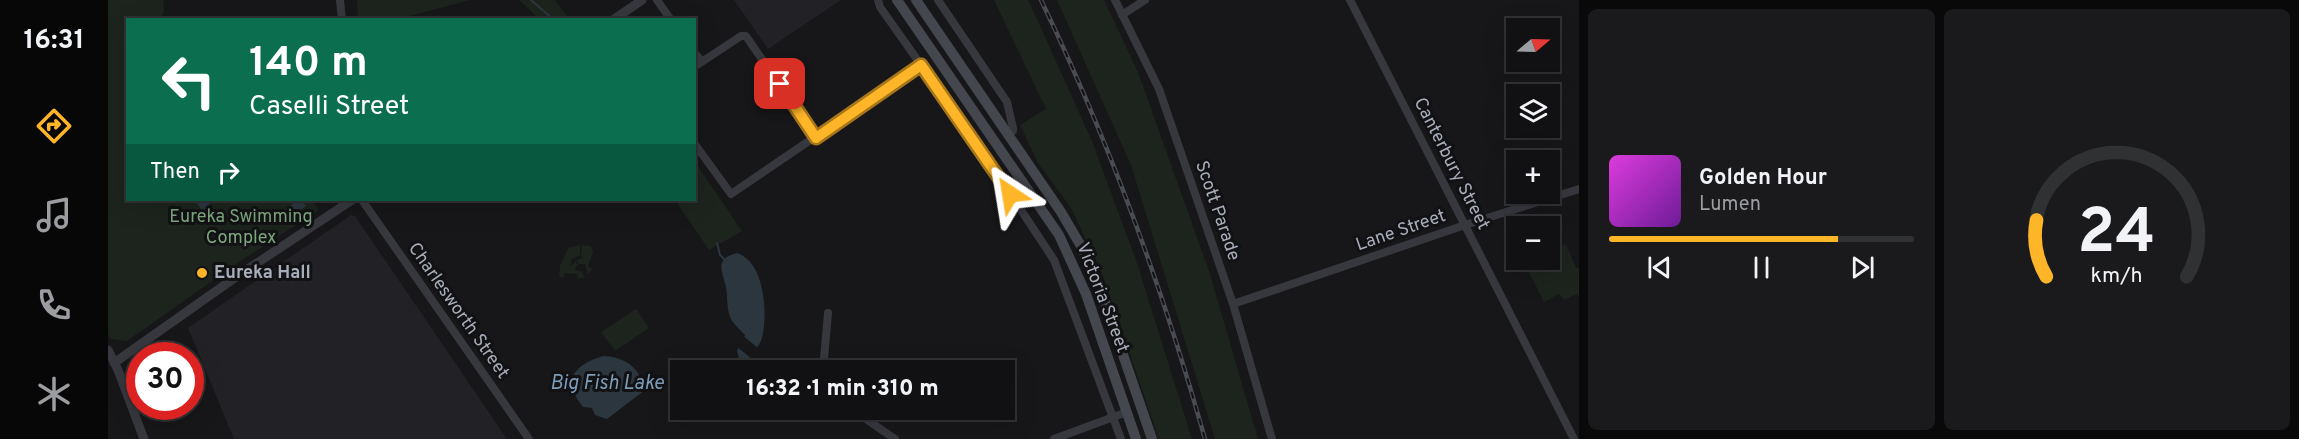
<!DOCTYPE html>
<meta charset="utf-8">
<style>
:root{--surface:#111113;--page:#1a1a1c;--text:#f1f3f6;--muted:#9c9da0;--line:#303133;--accent:#ffb528}
body{margin:0;font-family:Overpass,sans-serif;background:var(--page);color:var(--text);height:100vh;display:flex;flex-direction:column;font-size:22px;white-space:nowrap}
*{box-sizing:border-box;margin:0}
p{font-size:20px;color:var(--muted)}
.icon{flex:none;width:33px;height:33px;fill:none;stroke:currentColor;stroke-width:2;stroke-linecap:round;stroke-linejoin:round}
.map{position:relative;flex:1;overflow:hidden}
.sheet{display:flex;flex-direction:column;gap:9px;padding:9px;background:#09090a;width:720px}
.sheet>*{flex:none}
.top-card{position:absolute;left:18px;top:18px;width:570px;height:183px;border-radius:0px;box-shadow:0 6px 24px #0002,0 0 0 2px var(--line);background:#0b6e4f;color:#fff;overflow:hidden}
.needle{width:39px;rotate:71deg}
.fabs{position:absolute;left:1398px;top:18px;display:grid;gap:12px}
.fabs a{display:grid;place-items:center;width:54px;height:54px;border-radius:0px;background:var(--surface);box-shadow:0 6px 24px #0002,0 0 0 2px var(--line);font-size:30px}
.speed{position:absolute;left:18px;top:342px;display:flex;gap:12px;font-size:30px;font-weight:700;text-align:center}
.speed>*{display:grid;place-content:center;width:78px;height:78px;border-radius:50%;background:var(--surface);box-shadow:0 6px 24px #0002,0 0 0 2px var(--line);line-height:1}
.speed .limit{border:9px solid #d22;background:#fff;color:#111}
.pin{position:absolute;display:grid;place-items:center;width:51px;height:51px;color:#fff;margin:-26px;border-radius:12px;box-shadow:0 3px 9px #0006}
.me{position:absolute;width:66px;margin:-33px;rotate:327deg;stroke-linejoin:round;filter:drop-shadow(0 0 4px #0008)}
.turn{display:flex;align-items:center;gap:21px;height:126px;padding:0 24px;font-size:27px}
.turn .icon{width:78px;height:78px;stroke-width:2.5}
.turn b{display:block;font-size:42px;line-height:51px}
.then{display:flex;align-items:center;height:57px;padding:0 24px;background:#0003;gap:12px;font-size:22px}
.sheet .card{flex:1;display:flex;flex-direction:column;justify-content:center;gap:9px;min-width:0;padding:0 21px;border-radius:9px;background:var(--page)}
.sheet .dial{align-items:center;gap:0}
.dial svg{height:156px;overflow:visible;fill:none;stroke:var(--line);stroke-width:7;stroke-linecap:round;text-anchor:middle}
.dial text{fill:var(--text);stroke:none}
.song{display:flex;align-items:center;gap:18px}
.cover{width:72px;height:72px;border-radius:9px;background:linear-gradient(135deg,hsl(300 70% 55%),hsl(280 70% 35%))}
.played{height:6px;border-radius:3px;background:linear-gradient(90deg,var(--accent) 75%,var(--line) 75%)}
.keys{display:flex;justify-content:space-around;direction:ltr}
.sheet .tiles{flex:1;display:grid;gap:9px;grid-template-columns:repeat(2,1fr)}
.trip{position:absolute;left:562px;top:360px;width:345px;height:60px;border-radius:0px;background:var(--surface);box-shadow:0 6px 24px #0002,0 0 0 2px var(--line);font-weight:800;line-height:60px;text-align:center}
main{display:flex;flex:1;min-height:0}
.menu{display:flex;flex-direction:column;width:108px;justify-content:space-around;align-items:center;background:#070708;color:var(--muted)}
.menu .icon{width:42px;height:42px}
.menu .current{color:var(--accent)}
.menu b{font-size:27px;color:var(--text)}
.map>svg:first-child{display:block}
.built{fill:#222226}
.green{fill:#1c241d}
.water{fill:#2b363e}
.pier{fill:#171719}
.lines{fill:none;stroke-linecap:round;stroke-linejoin:round}
.stream{stroke:#2b363e;stroke-width:2}
.minor{stroke:#37383e;stroke-width:8}
.tertiary{stroke:#37383e;stroke-width:9}
.secondary{stroke:#45474e;stroke-width:10}
.rail-casing{stroke:#4a4c53;stroke-width:4.5}
.rail{stroke:#121214;stroke-width:2;stroke-dasharray:7;stroke-linecap:butt}
.route-casing{stroke:#a6761a;stroke-width:15}
.route{stroke:#ffb528;stroke-width:10}
.poi-dot{fill:#ffb528;stroke:#121214;stroke-width:2}
.labels{text-anchor:middle;dominant-baseline:central;stroke-width:6;stroke-linejoin:round;paint-order:stroke}
.street-label{font-size:18px;fill:#a8adba;stroke:#121214}
.park-label{font-size:18px;fill:#7da67f;stroke:#121214}
.poi-label{font-size:18px;font-weight:bold;fill:#a8adba;stroke:#121214;text-anchor:start}
.water-label{font-size:20px;font-style:italic;fill:#7c9cb8;stroke:#121214}
</style>
<main>
<nav class="menu">
<b>16:31</b>
<svg class="icon current" aria-label="directions" viewBox="0 0 24 24"><path d="M12 3l9 9-9 9-9-9zM9 14v-3h6M13 9l2 2-2 2"/></svg>
<svg class="icon" aria-label="music" viewBox="0 0 24 24"><path d="M9 18V5l10-2v13"/><circle cx="6" cy="18" r="3"/><circle cx="16" cy="16" r="3"/></svg>
<svg class="icon" aria-label="phone" viewBox="0 0 24 24"><path d="M5 4h4l2 5-3 2q2 4 5 5l2-3 5 2v4C11 20 4 13 5 4z"/></svg>
<svg class="icon" aria-label="climate" viewBox="0 0 24 24"><path d="M12 3v18M4 7l16 10M4 17L20 7"/></svg>
</nav>
<div class="map">
<svg width="1471" height="439" viewBox="0 0 1471 439">
<rect width="100%" height="100%" fill="#171719"/>
<path class="built" d="M626,0H733L660,49Z
M243,215L247,216L399,439H126L80,328Z"/>
<path class="green" d="M0,0H55L56,12L52,19L20,20V200H204L211,210L134,260L19,341L3,339L0,334Z
M249,0H362L290,19L250,20Z
M411,0H447L461,19H431Z
M886,0H920L924,8L984,141L1029,263L1084,439H1051L995,276L963,208L930,163L912,125L938,109Z
M949,0H996L1030,72L1101,271L1150,439H1107L1023,165Z
M587,162L634,231L601,250L567,200H586Z
M1458,244L1468,268H1471V297L1469,294L1456,300L1451,294L1436,302L1415,260H1442V250Z
M472,245V255L462,260L464,263L460,266L466,264L467,261L470,265L467,267L468,270L474,272L477,277L470,279L469,274L457,273L455,278L451,277L452,266L460,248Z
M474,245L483,246L485,252L480,266L485,269L480,274L477,264H471L468,260L476,257H473Z
M528,309L541,328L507,351L493,332Z"/>
<path class="water" d="M87,200H101L102,210L97,215Z
M190,200H193L198,206L176,222L170,214Z
M629,253C657,262 660,314 654,338C653,344 645,352 642,358L644,365L652,370H636L634,369L629,351L637,335C633,331 627,325 624,321C618,311 620,297 618,287C614,270 606,259 629,253Z
M495,356C517,357 532,367 537,390L499,419L487,415L484,408L475,407C453,380 466,365 495,356Z"/>
<path class="pier" d="M633,334L651,349L645,360L627,345Z"/>
<g class="lines">
<path class="stream" d="M423,0L446,20
M609,243L612,255L618,261"/>
<path class="minor" d="M232,0L234,20
M549,0L563,20
M770,0L772,7L876,154L946,260L1013,439
M830,0L899,102L905,128V131L900,135
M1007,0L1051,89L1125,304L1164,439
M1242,0L1466,439
M1014,15L1037,0
M586,52L594,62
M586,67L633,36H638L708,138
M586,143L623,194L813,65
M254,200L421,439
M1125,304L1357,225L1471,189
M715,370L720,313
M745,410L787,439
M946,439L1019,412"/>
<path class="tertiary" d="M505,20L534,0
M0,350L10,370L36,439
M6,363L128,277L244,200"/>
<path class="secondary" d="M789,0L951,235L978,294L1028,439
M808,0L953,212L973,246L993,291L1044,439"/>
<defs>
<path id="rail" d="M933,0C1001,141 1055,289 1097,439"/>
</defs>
<use href="#rail" class="rail-casing"/>
<use href="#rail" class="rail"/>
</g>
<g class="lines">
<defs>
<path id="route" d="M672,84L708,138L813,65L902,194"/>
</defs>
<use href="#route" class="route-casing"/>
<use href="#route" class="route"/>
</g>
<circle class="poi-dot" cx="94" cy="273" r="6"/>
<g class="labels">
<g class="street-label">
<text transform="translate(1343 164) rotate(63)">Canterbury Street</text>
<text transform="translate(1109 211) rotate(71)">Scott Parade</text>
<text transform="translate(1293 231) rotate(-19)">Lane Street</text>
<text transform="translate(994 298) rotate(69)">Victoria Street</text>
<text transform="translate(350 311) rotate(55)">Charlesworth Street</text>
</g>
<g class="park-label">
<text x="133" y="217">Eureka Swimming<tspan x="133" dy="21">Complex</tspan></text>
</g>
<g class="poi-label">
<text x="106" y="273">Eureka Hall</text>
</g>
<g class="water-label">
<text x="499" y="384">Big Fish Lake</text>
</g>
</g>
</svg>
<div class="fabs">
<a><svg class="needle" viewBox="-14 -14 28 28"><path d="M0-13l5 13h-10z" fill="#e53935"/><path d="M0 13l5-13h-10z" fill="#9c9da0"/></svg></a>
<a><svg class="icon" aria-label="layers" viewBox="0 0 24 24"><path d="M12 4l9 5-9 5-9-5zM3 14l9 5 9-5"/></svg></a>
<a>+</a>
<a>−</a>
</div>
<div class="speed"><div class="limit">30</div></div>
<div class="pin" style="left:672px;top:84px;background:#d93025"><svg class="icon" aria-label="arrive" viewBox="0 0 24 24"><path d="M6 21V4h12l-3 4 3 4H6"/></svg></div>
<svg class="me" style="left:902px;top:194px" viewBox="-20 -20 40 40"><path d="M0-17L14 15 0 8-14 15z" fill="#ffb528" stroke="#fff" stroke-width="4"/></svg>
<div class="trip">16:32 · 1 min · 310 m</div>
<div class="top-card">
<div class="turn"><svg class="icon" aria-label="left" viewBox="0 0 24 24"><path d="M17 20v-9H6M10 6l-5 5 5 5"/></svg><div><b>140 m</b>Caselli Street</div></div>
<div class="then">Then<svg class="icon" aria-label="right" viewBox="0 0 24 24"><path d="M7 20v-9h11M14 6l5 5-5 5"/></svg></div>
</div>
</div>
<section class="sheet">
<div class="tiles">
<div class="card">
<div class="song"><i class="cover"></i><div><b>Golden Hour</b><p>Lumen</p></div></div>
<div class="played"></div>
<div class="keys"><svg class="icon" aria-label="previous" viewBox="0 0 24 24"><path d="M18 5L8 12l10 7zM5 5v14"/></svg><svg class="icon" aria-label="pause" viewBox="0 0 24 24"><path d="M8 5v14M16 5v14"/></svg><svg class="icon" aria-label="next" viewBox="0 0 24 24"><path d="M6 5l10 7-10 7zM19 5v14"/></svg></div>
</div>
<div class="card dial"><svg viewBox="0 0 100 80">
<path d="M14 69A42 42 0 1 1 86 69"/>
<path d="M14 69A42 42 0 0 1 9 40" stroke="#ffb528"/>
<text x="50" y="56" font-size="32" font-weight="700">24</text>
<text x="50" y="72" font-size="11">km/h</text>
</svg></div>
</div>
</section>
</main>
